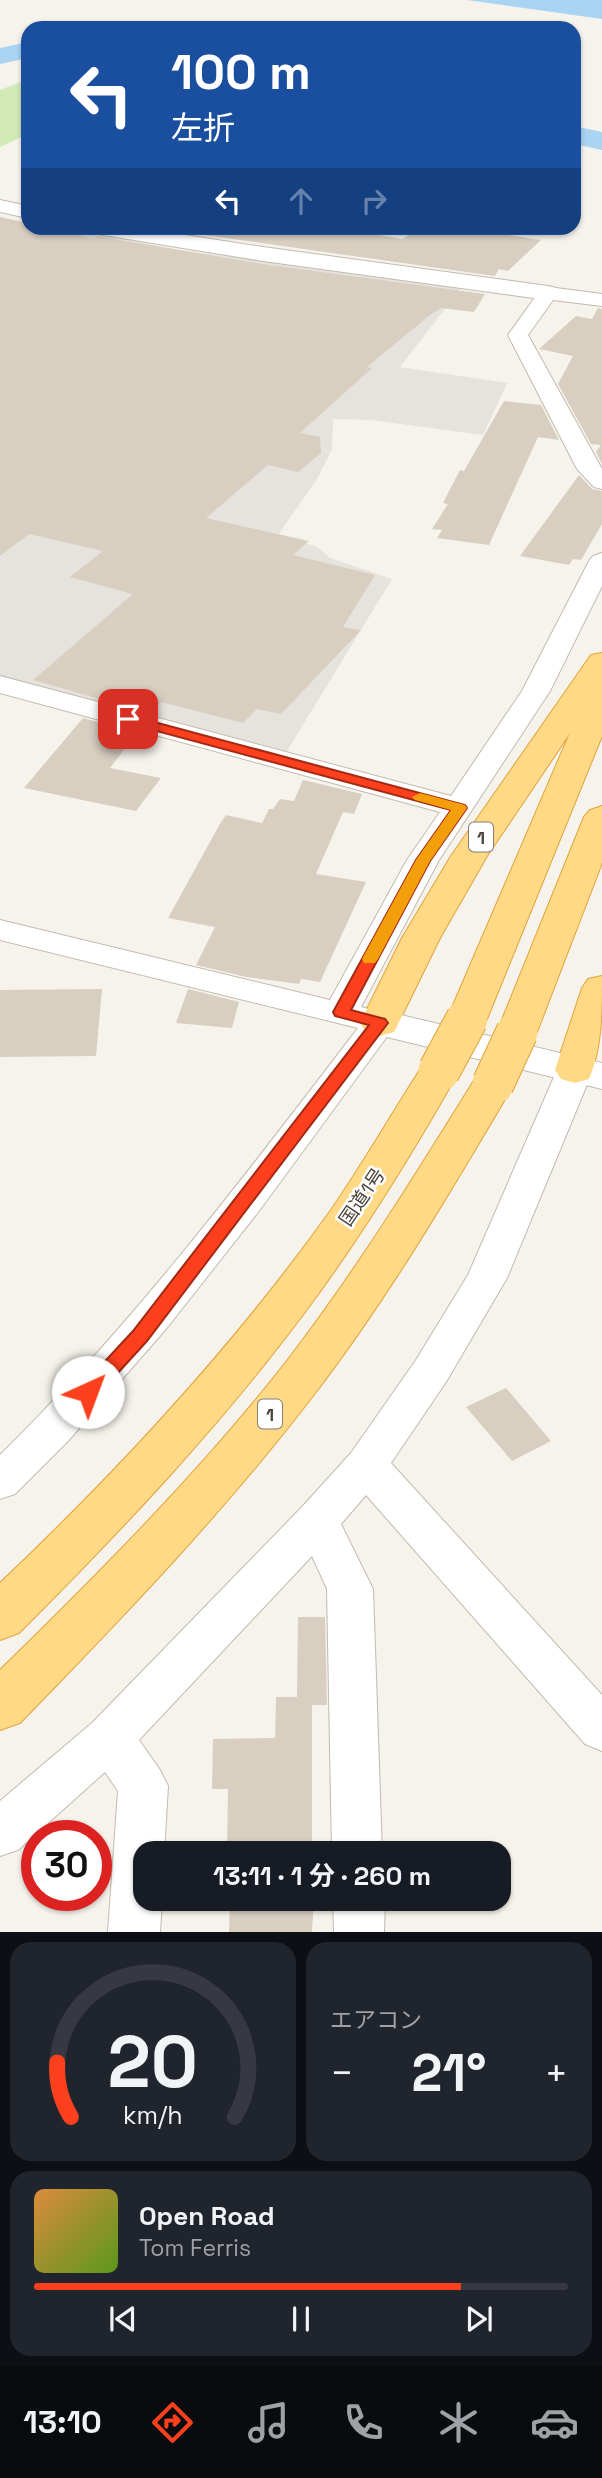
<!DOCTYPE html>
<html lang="ja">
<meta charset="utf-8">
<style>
:root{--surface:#171b24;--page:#20242c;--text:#f1f3f6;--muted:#9ea1a6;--line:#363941;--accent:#fc3f1d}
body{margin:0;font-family:"Space Grotesk","Noto Sans JP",sans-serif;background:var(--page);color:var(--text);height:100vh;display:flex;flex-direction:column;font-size:26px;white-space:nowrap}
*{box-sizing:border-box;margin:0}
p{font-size:23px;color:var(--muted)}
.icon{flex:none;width:38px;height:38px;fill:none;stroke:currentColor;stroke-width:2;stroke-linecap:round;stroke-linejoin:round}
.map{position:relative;height:1932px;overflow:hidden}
.sheet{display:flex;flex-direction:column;gap:10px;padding:10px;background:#0d0f14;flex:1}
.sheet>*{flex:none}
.top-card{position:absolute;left:21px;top:21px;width:560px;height:214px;border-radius:21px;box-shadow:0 2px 5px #0004;background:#1a4fa0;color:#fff;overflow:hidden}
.speed{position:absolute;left:21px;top:1820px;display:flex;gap:14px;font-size:35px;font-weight:700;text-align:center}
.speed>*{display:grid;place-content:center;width:91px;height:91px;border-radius:50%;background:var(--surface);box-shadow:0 2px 5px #0004;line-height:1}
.speed .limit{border:10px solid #d22;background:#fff;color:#111}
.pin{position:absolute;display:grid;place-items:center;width:60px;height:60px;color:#fff;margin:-30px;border-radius:14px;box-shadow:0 4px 10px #0006}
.me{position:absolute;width:77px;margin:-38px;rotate:43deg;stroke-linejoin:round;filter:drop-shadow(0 0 5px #0008)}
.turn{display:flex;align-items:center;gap:24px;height:147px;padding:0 35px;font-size:32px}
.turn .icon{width:91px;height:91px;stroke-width:2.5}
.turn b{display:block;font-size:49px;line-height:60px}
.lanes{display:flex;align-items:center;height:66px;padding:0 35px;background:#0003;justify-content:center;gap:35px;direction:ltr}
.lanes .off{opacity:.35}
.big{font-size:52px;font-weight:700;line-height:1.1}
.sheet .widget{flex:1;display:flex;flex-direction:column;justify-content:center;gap:10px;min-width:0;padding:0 24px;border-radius:21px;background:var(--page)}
.sheet .dial{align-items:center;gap:0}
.dial svg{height:182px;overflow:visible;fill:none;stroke:var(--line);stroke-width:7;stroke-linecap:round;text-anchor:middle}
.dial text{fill:var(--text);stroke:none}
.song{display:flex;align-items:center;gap:21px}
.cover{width:84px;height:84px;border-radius:10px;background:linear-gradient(135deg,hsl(30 70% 55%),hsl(90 70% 35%))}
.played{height:7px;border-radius:4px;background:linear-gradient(90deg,var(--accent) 80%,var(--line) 80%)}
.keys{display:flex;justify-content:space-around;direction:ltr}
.heat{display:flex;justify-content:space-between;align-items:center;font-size:38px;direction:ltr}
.sheet .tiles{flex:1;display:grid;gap:10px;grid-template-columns:1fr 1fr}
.widget:last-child{grid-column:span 2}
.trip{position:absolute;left:133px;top:1841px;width:378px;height:70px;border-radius:21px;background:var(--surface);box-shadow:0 2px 5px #0004;font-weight:700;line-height:70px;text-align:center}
.tab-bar{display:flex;height:112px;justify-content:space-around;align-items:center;background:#090b0e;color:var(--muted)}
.tab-bar .icon{width:49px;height:49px}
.tab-bar .on{color:var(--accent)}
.tab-bar b{font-size:32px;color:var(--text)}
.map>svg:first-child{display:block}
.industrial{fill:#e6e2dd}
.green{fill:#d2eab5}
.water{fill:#a9d4f2}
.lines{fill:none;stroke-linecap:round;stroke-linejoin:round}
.river{fill:#a9d4f2;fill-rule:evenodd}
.building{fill:#d8cfc1}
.minor-casing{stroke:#c2bbae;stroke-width:2}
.tertiary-casing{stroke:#c2bbae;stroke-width:2}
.trunk-casing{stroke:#e0a43c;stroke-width:2}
.minor{fill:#fff;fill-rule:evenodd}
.tertiary{fill:#fff;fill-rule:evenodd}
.trunk{fill:#ffd985;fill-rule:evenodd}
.trunk-bridge-casing{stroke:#e0a43c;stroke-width:43;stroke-linecap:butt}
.trunk-bridge{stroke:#ffd985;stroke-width:41}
.route{fill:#fc3f1d;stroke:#a42913;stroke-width:2}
.slow{fill:#f59e0b}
.labels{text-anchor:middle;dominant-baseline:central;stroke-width:5;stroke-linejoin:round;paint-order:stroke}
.shield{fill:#fff;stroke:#817c74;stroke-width:2}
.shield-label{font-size:18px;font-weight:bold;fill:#4b4439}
.street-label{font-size:19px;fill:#4b4439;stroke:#fff}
</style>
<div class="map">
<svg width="602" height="1932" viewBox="0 0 602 1932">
<rect width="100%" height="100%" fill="#f6f3ec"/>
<path class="industrial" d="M70,228L173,249L461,288L400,367L507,383L483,435L371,420L333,419L332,449L317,479L278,535L317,547L330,558L392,579L284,756L0,679V262Z"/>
<path class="green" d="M28,79V134L0,147V90Z"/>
<path class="water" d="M467,0H602V19Z"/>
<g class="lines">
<path class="river" d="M28,42V58L0,64V48Z
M574,126L602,132V150L574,144Z"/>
</g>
<path class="building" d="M0,217L28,223V228H47L95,239L96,236L263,264L485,294L474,312L441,308L430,315L367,367L372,368L300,433L320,437L321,453L298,472L268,465L206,518L309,541L293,555L375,575L343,627L361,630L281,714L257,709L243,723L161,702L152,714L33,680L133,594L70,577L103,551L29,534L0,556Z
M154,228H335L403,239L417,228H462L541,240L508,271L499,269L495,276Z
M598,308L602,309V464L596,452L601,445L591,444L558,384L573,356L539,349L576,316L592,319Z
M504,401L541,405L559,440L538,437L489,545L437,538L442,530L432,529L448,504L443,503L460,470L464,471Z
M579,475L592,489L602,491V524L581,560L573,559L569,565L520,556Z
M83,718L137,733L110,768L161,778L136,811L24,788Z
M303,780L362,794L354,814L343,812L316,874L366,882L320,982L301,979L299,984L246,977L196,965L215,927L168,918L221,822L226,815L262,823L269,809H273L280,799L294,801Z
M102,989L96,1056L0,1057V990Z
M188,989L239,1002L232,1028L176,1023Z
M506,1388L551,1441L512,1461L466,1407Z
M298,1617H325L327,1705H312V1853H227L228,1789H212L213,1739L275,1738L276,1697H297Z
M227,1899H314L312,1932H229L230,1900Z"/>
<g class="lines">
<defs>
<path id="minor" d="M548,287L602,294V306L553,300L528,335L602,469V489L594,487L577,469L508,335L541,289Z
M602,553V586L550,691L439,860L361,1007L392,1015L397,1023L259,1211L166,1329L68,1441L15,1494L0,1499V1455C133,1324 245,1176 358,1028L0,940V920L330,1000L407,860L440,812L0,693V676L451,796L522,691L589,561L593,556Z
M575,1058L587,1062L593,1070L507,1278L446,1382L391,1463L602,1695V1751L585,1744L366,1495L341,1524L373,1589L382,1853H332L327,1589L312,1556L139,1740L160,1770L168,1786L164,1853H145V1899H162L160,1932H108L118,1791L105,1772L18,1850L0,1856V1801L92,1723L301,1508L351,1453L416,1360L468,1275L557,1070L563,1062Z
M333,1899H385L384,1932H334Z"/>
<path id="tertiary" d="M0,200L28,206V218L0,212Z
M92,228H140L263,247L548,286L556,288L560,293L556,298L548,300L263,261L103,235L95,233Z
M380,1010L602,1063V1089L366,1032L360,1023L366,1014Z"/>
<path id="trunk" d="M602,653V736L487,1019L481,1028L467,1032L453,1028L447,1019L570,733L487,856L440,938L394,1032L380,1036L366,1032L360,1023L402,938L451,856L591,655Z
M602,806V863L537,1032L531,1041L517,1045L503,1041L497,1032L584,817L590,810Z
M602,976C602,1010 602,1049 589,1079L575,1083L561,1079L555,1070L582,988L588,979Z
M439,1058L453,1062L459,1071C414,1151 366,1229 311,1304C224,1422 123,1529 19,1633L0,1640V1583C121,1468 234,1346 331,1210C364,1162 393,1111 425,1062Z
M493,1070L508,1074L514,1084C452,1189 390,1295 316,1392C226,1510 123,1617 20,1723L0,1730V1670C100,1572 200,1472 286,1362C357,1270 417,1172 478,1074Z"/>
</defs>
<use href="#minor" class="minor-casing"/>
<use href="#tertiary" class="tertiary-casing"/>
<use href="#trunk" class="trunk-casing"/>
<use href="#minor" class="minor"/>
<use href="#tertiary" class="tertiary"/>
<use href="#trunk" class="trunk"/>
<defs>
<path id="trunk-bridge" d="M439,1071L467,1019
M493,1084L517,1032"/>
</defs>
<use href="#trunk-bridge" class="trunk-bridge-casing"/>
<use href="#trunk-bridge" class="trunk-bridge"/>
</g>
<path class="route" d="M128,715L465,805L467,808L430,861L351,1010L385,1019L388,1023L147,1341L95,1398L88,1400L81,1398L78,1392L81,1387L133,1331L369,1025L335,1016L333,1012L416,860L451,810L123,722L121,719Z"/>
<path class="slow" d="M420,793L465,805L467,808L430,861L378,959L375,963H364L362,959L416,860L451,810L415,800L412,797Z"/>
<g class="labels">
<g class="shield">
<rect x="469" y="822.5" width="24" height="29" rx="5"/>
<rect x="258" y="1399.5" width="24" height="29" rx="5"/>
</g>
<g class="shield-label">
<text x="481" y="837">1</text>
<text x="270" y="1414">1</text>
</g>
<g class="street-label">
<text transform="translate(362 1197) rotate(-56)">国道1号</text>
</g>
</g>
</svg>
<div class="speed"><div class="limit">30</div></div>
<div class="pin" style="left:128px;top:719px;background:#d93025"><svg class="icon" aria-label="arrive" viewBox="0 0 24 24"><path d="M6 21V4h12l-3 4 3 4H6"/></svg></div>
<svg class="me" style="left:88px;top:1392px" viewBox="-20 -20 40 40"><circle r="19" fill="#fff"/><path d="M0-13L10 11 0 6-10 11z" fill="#fc3f1d"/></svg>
<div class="trip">13:11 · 1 分 · 260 m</div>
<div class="top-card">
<div class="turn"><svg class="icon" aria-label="left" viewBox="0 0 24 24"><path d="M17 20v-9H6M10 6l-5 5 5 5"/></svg><div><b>100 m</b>左折</div></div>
<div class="lanes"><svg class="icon" aria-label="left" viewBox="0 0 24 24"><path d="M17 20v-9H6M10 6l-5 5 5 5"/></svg><svg class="icon off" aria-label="ahead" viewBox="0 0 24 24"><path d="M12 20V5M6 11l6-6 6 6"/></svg><svg class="icon off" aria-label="right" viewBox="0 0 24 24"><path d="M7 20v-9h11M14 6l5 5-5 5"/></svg></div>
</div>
</div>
<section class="sheet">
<div class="tiles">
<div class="widget dial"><svg viewBox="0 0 100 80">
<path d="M14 69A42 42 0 1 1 86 69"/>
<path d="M14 69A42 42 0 0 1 8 45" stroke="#fc3f1d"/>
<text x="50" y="56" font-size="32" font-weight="700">20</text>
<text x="50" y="72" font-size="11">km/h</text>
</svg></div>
<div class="widget"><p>エアコン</p>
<div class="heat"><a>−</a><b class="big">21°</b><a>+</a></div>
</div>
<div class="widget">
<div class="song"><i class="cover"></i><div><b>Open Road</b><p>Tom Ferris</p></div></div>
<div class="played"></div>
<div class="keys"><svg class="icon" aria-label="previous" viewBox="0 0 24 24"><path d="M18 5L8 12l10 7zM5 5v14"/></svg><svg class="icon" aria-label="pause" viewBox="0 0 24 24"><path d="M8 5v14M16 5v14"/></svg><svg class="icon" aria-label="next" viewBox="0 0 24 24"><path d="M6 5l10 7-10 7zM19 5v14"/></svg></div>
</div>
</div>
</section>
<nav class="tab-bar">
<b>13:10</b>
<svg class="icon on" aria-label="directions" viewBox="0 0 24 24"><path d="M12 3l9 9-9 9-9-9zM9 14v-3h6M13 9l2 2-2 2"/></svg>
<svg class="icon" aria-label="music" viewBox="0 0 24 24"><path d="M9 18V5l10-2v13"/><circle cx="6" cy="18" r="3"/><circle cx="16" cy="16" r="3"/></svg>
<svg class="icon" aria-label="phone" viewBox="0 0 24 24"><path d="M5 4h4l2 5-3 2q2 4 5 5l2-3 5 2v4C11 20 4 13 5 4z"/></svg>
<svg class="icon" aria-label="climate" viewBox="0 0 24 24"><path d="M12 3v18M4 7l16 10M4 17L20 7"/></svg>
<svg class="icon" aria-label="car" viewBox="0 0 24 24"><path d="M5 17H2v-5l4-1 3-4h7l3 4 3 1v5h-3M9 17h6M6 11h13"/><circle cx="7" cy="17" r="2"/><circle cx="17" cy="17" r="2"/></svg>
</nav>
